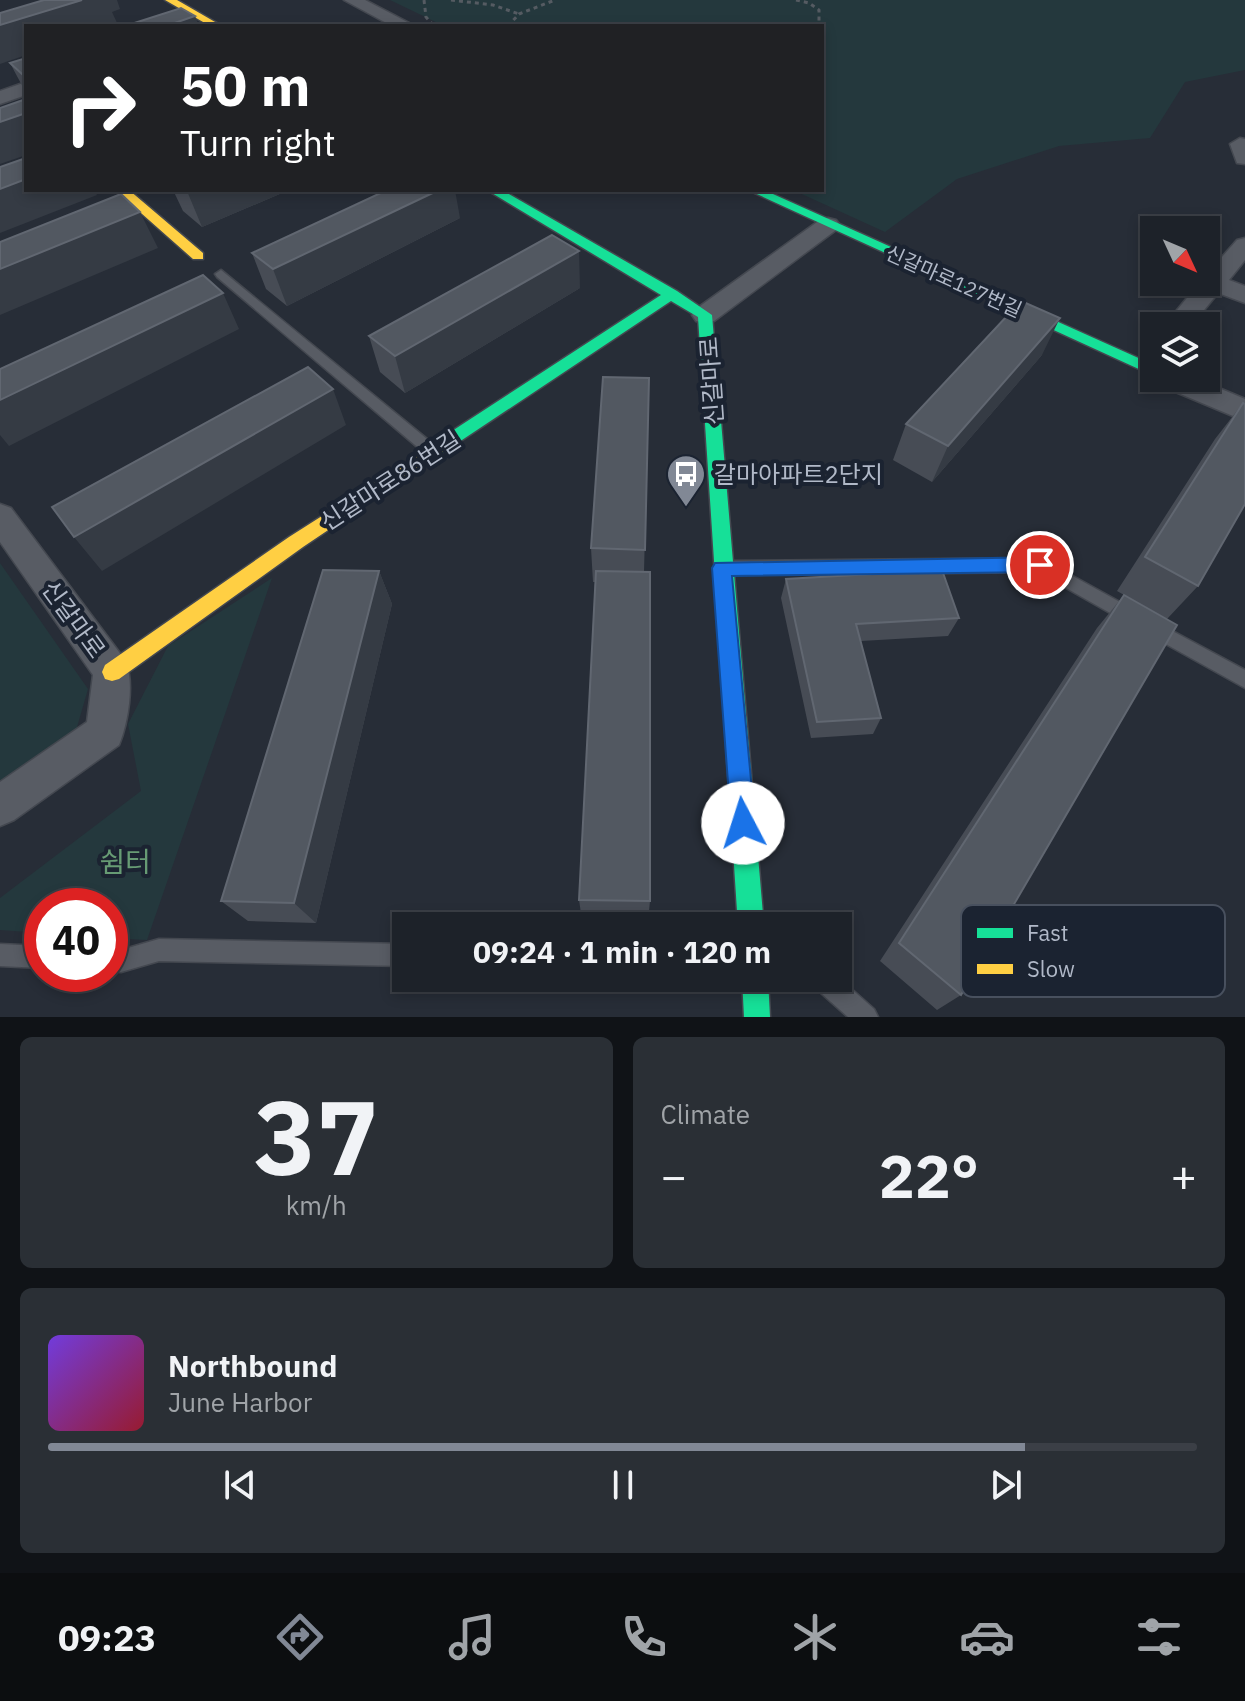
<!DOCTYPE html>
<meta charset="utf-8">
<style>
:root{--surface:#1d2229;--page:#2a2f35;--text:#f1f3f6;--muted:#a0a4a8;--line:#3b3f46;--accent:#818895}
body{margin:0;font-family:"IBM Plex Sans","Noto Sans KR",sans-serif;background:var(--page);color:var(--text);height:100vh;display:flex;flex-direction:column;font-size:30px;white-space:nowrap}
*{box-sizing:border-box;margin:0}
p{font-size:26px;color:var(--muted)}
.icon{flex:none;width:44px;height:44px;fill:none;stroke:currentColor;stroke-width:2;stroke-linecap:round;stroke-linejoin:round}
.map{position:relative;height:1017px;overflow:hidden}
.sheet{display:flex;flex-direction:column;gap:20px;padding:20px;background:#101317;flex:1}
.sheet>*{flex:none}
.hud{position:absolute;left:24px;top:24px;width:800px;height:168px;border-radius:0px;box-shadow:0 4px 12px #0003,0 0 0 2px var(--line);background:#202124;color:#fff;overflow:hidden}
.needle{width:52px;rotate:134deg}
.buttons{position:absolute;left:1140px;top:216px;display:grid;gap:16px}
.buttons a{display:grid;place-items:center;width:80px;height:80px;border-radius:0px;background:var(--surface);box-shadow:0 4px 12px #0003,0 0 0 2px var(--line);font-size:40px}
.speed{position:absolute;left:24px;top:888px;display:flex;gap:16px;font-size:40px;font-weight:700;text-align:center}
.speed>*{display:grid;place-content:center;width:104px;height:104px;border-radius:50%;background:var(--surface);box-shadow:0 4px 12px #0003,0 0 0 2px var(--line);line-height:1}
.speed .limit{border:12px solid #d22;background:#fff;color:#111}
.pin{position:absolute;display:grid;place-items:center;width:68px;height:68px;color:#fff;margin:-34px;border:4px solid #fff;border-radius:50%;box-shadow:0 2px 8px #0007}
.me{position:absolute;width:88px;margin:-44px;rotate:355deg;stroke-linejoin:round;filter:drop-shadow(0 0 6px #0008)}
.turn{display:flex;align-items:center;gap:28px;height:168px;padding:0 24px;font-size:36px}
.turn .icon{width:104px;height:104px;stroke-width:2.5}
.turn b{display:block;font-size:56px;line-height:68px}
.big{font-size:60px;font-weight:700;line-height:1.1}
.sheet .card{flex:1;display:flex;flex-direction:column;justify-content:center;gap:12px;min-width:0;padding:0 28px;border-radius:12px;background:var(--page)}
.sheet .dial{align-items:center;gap:0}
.dial b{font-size:104px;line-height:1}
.song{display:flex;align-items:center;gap:24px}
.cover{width:96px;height:96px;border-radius:12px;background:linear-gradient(135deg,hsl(260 70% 55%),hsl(350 70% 35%))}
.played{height:8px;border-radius:4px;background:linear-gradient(90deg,var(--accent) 85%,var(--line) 85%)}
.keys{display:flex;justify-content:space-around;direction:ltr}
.heat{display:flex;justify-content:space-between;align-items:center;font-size:44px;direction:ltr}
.sheet .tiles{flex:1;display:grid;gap:20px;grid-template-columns:1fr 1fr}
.card:last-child{grid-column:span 2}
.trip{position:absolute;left:392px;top:912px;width:460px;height:80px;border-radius:0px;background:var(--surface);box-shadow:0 4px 12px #0003,0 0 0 2px var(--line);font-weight:700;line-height:80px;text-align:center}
.tab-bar{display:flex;height:128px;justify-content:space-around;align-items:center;background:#0c0e10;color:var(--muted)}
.tab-bar .icon{width:56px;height:56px}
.tab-bar .active{color:var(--accent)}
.tab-bar b{font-size:36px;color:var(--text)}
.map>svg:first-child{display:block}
.green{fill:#24383d}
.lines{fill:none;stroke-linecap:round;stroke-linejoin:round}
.lane-casing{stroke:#444850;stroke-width:3}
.street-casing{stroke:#444850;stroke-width:3}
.fast-casing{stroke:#444850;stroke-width:3}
.slow-casing{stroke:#444850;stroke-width:3}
.path{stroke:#555b62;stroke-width:3;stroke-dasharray:4 4;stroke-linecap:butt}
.lane{fill:#585c64;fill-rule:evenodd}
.street{fill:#585c64;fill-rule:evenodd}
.fast{fill:#16e098;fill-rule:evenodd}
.slow{fill:#ffcf43;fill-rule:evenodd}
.wall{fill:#474c55}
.shaded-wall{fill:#353b44}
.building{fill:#525861;stroke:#616771;stroke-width:2}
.route{fill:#1a73e8;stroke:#114b97;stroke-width:2}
.labels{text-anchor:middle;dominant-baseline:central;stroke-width:8;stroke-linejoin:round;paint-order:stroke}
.far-street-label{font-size:20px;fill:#b1b9c8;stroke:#1b2331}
.street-label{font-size:24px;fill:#b1b9c8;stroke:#1b2331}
.poi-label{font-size:24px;fill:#b1b9c8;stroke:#1b2331;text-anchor:start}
.near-park-label{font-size:28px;fill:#679b74;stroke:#1b2331}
.key{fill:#1b2331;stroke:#48505e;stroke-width:2}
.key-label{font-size:22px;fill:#b1b9c8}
</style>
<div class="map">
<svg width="1245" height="1017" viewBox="0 0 1245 1017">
<rect width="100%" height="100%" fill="#272d37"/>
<path class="green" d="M390,0H1245V70L1185,82L1150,138L1059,146L957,179L885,232L793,190H822V26H444Z
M0,563L88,689L75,734L0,786Z
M272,578L147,940L110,938V906H42V933L0,930V898L141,791L128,724L168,646Z"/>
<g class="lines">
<defs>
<path id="lane" d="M221,270L438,448L441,452L438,456H428L217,277L215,274Z
M1040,558L1138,612L1141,617L1138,622L1132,625L1126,622L1038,572L729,575L723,573L721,568L723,563L729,561Z
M1152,620L1245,670V688L1146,633L1143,628L1146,623Z
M159,939L406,944V966L159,961L121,972L110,971V949L121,950Z
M0,944L42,946V968L0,966Z
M838,977L874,1009L878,1017H848L813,986L809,978Z"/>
<path id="street" d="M344,0H365L415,26H392Z
M26,82V95L0,104V91Z
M1240,138L1245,139V164L1237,163L1230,144Z
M828,218L836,220L840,225L836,230L714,321L705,323L696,321L692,315L696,309L820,220Z
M1245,238V260L1229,280L1245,286V303L1218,293L1191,326H1164L1200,282H1206V275L1237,240Z
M1155,378H1195L1245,399V421L1159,385Z
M0,504L11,508L125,660C135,682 128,723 119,745L14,820L0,826V782L87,722L93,675L0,542Z"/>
<path id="fast" d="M487,190H502L677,291L712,315L764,926H738L698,317L671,301L441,454H429L426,450L429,446L661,295Z
M748,190H764L1154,365V376Z
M742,978H768L770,1017H744Z"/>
<path id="slow" d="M165,0H177L222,26H210Z
M115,190H129L203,253V259H193Z
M435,444L444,450L441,454L303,547L119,679L112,681L105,679L102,672L105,665L289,537Z"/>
</defs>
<use href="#lane" class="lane-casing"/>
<use href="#street" class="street-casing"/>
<use href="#fast" class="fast-casing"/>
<use href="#slow" class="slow-casing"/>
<path class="path" d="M424,0L426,17L434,26
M451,0L493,5L519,14
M796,0L809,3L819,10V26
M508,26L519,14L555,0"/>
<use href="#lane" class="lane"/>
<use href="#street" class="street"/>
<use href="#fast" class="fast"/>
<use href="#slow" class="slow"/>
</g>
<path class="wall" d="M26,58V93L10,63Z
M173,190H289L202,227L183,211Z
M460,218L287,306L266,289L252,253Z
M580,288L405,393L380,372L369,336Z
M1042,355L932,482L893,460L906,424Z
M649,378L644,572L650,901L648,921L582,920L579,900L595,582H593L591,548Z
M1243,403L1198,586L1167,619L1117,591L1215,439Z
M379,571L392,604L316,923L248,921L221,901Z
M786,579L959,618L948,636L861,641L881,718L873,734L811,738L781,598Z
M1124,595L961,995L937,1010L880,961L1097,628Z"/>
<path class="shaded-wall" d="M82,0H117L120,9L112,12L118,25L26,26V55L0,64V25Z
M195,16L199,26H166Z
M26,113V155L0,164V122Z
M26,179V190H94L97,195L0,233V189Z
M190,190H289L202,227L187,191Z
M439,190H455L460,218L287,306L273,269Z
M140,212L158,248L0,315V269Z
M579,251L580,288L405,393L395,356Z
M223,293L239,329L9,446L0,435V400Z
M1060,318L1042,355L932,482L948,446Z
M333,389L346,425L102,571L74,537Z
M379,571L392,604L316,923L294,903Z"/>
<path class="building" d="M44,0H82L0,25V13Z
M181,8L195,16L166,26H125Z
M26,58V72L22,74L10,63Z
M26,99V113L0,122V108Z
M26,158V179L0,189V167Z
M387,190H439L273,269L252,253Z
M121,194L140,212L0,269V242Z
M552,235L579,251L395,356L369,336Z
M203,275L223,293L0,400V369Z
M1021,301L1060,318L948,446L906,424Z
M308,367L333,389L74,537L52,507Z
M603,377L649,378L645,550L591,548Z
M1243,403L1245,404V504L1198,586L1145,557Z
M323,570L379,571L294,903L221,901Z
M942,570L959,618L856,624L881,718L817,722L786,579Z
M596,571L650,572V901L579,900Z
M1124,595L1177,625L961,995L899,943Z"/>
<path class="route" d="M1040,557L1047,559L1049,565L1047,570L1040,572L732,576L755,823L751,831L743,835L735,831L731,823L712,568L715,563Z"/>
<defs>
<symbol id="bus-pin" viewBox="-11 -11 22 30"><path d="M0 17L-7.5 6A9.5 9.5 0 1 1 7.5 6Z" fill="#818895" stroke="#1b2331"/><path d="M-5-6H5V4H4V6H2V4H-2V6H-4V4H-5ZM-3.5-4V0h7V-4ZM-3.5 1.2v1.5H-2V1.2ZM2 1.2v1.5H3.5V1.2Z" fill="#fff"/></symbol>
</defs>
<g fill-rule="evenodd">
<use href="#bus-pin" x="664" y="452" width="44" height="60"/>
</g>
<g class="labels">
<g class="far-street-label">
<text transform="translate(954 281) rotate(24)">신갈마로127번길</text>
</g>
<g class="street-label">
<text transform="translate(711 381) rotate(-94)">신갈마로</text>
<text transform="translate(390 480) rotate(-33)">신갈마로86번길</text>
<text transform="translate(74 619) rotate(54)">신갈마로</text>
</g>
<g class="poi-label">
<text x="714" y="474">갈마아파트2단지</text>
</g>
<g class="near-park-label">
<text x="125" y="861">쉼터</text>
</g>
</g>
<rect x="961" y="905" width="264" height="92" rx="12" class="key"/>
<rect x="977" y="928" width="36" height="10" fill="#16e098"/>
<rect x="977" y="964" width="36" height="10" fill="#ffcf43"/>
<g class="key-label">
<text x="1027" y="941">Fast</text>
<text x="1027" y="977">Slow</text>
</g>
</svg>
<div class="buttons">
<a><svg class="needle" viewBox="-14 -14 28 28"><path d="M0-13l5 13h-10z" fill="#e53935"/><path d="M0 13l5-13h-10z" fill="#a0a4a8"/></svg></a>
<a><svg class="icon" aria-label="layers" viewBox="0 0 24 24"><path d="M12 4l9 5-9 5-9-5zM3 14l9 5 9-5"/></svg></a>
</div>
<div class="speed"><div class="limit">40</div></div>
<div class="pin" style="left:1040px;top:565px;background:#d93025"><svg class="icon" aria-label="arrive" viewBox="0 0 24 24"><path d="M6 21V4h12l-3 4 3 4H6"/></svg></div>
<svg class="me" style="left:743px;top:823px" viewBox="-20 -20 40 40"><circle r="19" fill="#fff"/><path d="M0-13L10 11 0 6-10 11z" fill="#1a73e8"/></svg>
<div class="trip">09:24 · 1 min · 120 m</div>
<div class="hud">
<div class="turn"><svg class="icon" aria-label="right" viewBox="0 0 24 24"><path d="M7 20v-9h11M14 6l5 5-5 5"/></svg><div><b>50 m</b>Turn right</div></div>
</div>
</div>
<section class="sheet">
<div class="tiles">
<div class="card dial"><b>37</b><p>km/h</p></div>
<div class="card"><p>Climate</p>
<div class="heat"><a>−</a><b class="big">22°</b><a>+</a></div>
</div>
<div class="card">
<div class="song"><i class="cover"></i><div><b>Northbound</b><p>June Harbor</p></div></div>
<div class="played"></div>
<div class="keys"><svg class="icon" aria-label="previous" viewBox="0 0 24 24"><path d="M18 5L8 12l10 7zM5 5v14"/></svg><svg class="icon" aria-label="pause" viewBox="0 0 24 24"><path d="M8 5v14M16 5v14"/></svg><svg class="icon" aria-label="next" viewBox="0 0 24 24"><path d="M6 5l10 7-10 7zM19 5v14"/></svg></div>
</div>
</div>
</section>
<nav class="tab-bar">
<b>09:23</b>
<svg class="icon active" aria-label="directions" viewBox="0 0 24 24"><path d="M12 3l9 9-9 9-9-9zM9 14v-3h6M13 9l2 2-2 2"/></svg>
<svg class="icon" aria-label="music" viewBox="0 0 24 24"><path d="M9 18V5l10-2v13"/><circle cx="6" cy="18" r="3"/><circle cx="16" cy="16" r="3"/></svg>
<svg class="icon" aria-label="phone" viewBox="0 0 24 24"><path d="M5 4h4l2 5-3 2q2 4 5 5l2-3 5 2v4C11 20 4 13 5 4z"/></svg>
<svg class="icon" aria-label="climate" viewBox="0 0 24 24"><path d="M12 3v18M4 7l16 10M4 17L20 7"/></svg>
<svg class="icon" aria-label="car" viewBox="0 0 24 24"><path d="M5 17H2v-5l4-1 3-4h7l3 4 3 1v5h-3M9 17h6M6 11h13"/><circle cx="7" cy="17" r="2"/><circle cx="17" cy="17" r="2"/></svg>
<svg class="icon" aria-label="filters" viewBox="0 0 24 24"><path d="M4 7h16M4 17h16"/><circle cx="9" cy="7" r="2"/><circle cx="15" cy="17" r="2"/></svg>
</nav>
